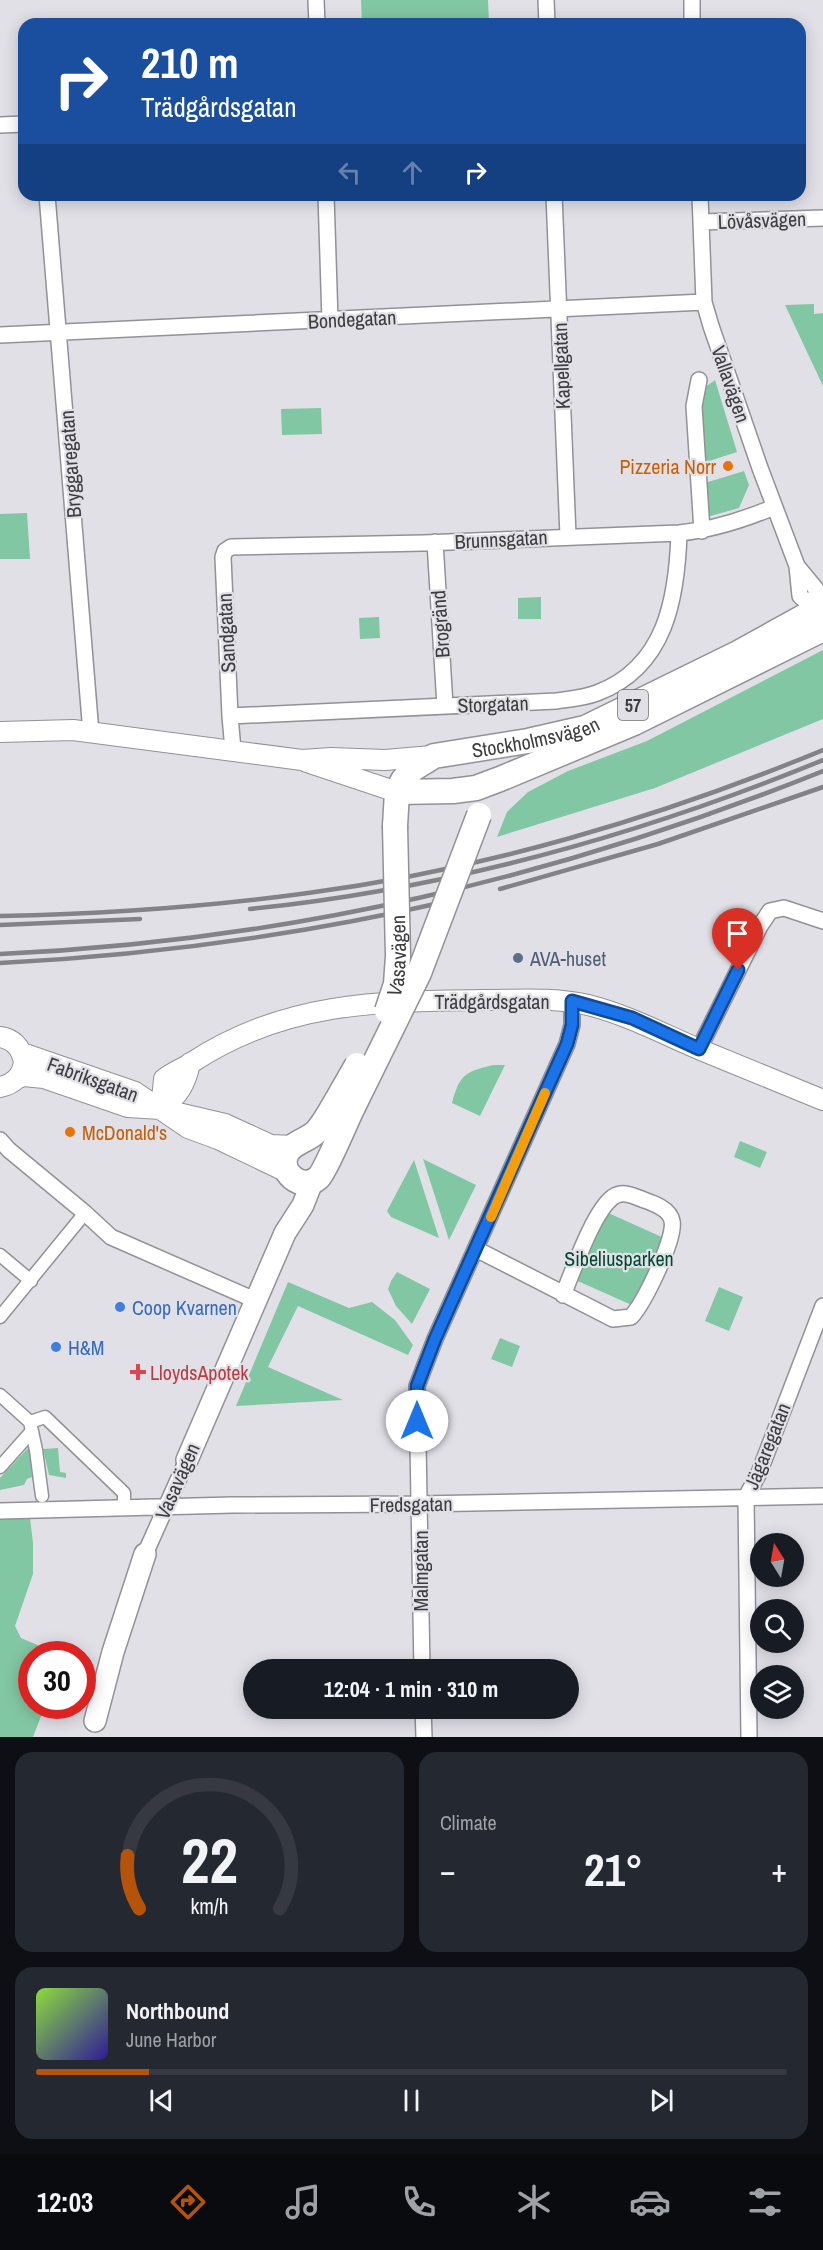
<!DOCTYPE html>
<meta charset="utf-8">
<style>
:root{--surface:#171b24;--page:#242831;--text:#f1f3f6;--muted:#9ea1a6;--line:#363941;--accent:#b45309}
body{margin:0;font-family:"Archivo Narrow",sans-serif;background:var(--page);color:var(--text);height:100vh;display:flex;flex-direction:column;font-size:22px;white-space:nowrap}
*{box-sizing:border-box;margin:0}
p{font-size:20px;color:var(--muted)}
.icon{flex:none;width:33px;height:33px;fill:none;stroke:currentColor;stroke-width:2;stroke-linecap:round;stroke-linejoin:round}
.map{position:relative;height:1737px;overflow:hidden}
.drawer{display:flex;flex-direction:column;gap:15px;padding:15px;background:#0d0f14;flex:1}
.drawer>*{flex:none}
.hud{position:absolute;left:18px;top:18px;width:788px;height:183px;border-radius:18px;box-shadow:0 3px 15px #0003;background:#1a4fa0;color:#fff;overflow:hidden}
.needle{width:39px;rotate:349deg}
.controls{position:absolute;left:750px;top:1533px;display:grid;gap:12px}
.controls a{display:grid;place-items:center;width:54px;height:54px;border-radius:50%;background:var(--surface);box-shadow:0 3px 15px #0003;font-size:30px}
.speed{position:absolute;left:18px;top:1641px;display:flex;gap:12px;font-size:30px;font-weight:700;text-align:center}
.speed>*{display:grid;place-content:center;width:78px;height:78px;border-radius:50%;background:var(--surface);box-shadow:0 3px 15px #0003;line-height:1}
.speed .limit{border:9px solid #d22;background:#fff;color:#111}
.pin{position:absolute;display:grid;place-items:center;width:51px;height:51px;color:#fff;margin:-62px -26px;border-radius:50% 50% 50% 0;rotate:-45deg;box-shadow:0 0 6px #0007}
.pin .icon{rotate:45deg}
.me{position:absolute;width:66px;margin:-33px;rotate:0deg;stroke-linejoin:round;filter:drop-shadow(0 0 4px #0008)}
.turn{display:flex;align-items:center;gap:21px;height:126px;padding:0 24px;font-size:27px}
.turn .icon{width:78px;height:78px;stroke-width:2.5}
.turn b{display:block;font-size:42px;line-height:51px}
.lanes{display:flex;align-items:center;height:57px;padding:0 24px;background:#0003;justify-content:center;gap:30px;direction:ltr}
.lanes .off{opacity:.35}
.big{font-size:45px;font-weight:700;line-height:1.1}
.drawer .widget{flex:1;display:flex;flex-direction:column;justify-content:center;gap:9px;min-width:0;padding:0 21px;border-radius:18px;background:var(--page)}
.drawer .dial{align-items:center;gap:0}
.dial svg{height:156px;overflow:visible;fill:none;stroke:var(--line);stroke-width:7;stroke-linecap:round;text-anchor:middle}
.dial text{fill:var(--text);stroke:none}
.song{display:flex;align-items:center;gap:18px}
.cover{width:72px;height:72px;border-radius:9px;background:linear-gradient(135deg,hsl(90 70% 55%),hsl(250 70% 35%))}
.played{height:6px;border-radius:3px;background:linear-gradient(90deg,var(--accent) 15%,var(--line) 15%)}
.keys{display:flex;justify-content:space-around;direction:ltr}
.heat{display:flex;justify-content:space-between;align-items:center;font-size:33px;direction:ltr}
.drawer .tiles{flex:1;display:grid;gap:15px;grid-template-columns:1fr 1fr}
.widget:last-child{grid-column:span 2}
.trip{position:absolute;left:243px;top:1659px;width:336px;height:60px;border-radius:30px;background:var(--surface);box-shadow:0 3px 15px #0003;font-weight:700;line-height:60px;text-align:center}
.tabs{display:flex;height:96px;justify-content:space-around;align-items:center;background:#090b0e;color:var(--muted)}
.tabs .icon{width:42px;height:42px}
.tabs .on{color:var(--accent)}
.tabs b{font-size:27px;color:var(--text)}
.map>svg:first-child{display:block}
.green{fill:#82c7a3}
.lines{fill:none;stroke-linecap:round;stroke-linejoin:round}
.pedestrian-casing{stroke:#919197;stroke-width:15}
.minor-casing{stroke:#919197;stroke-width:18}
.tertiary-casing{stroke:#919197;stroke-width:22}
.secondary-casing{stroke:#919197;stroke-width:24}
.primary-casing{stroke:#919197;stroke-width:27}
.pedestrian{stroke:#fff;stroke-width:12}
.minor{stroke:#fff;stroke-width:15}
.tertiary{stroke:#fff;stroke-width:20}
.secondary{stroke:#fff;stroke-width:21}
.primary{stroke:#fff;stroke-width:24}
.rail{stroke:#838387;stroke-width:4.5}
.primary-bridge-casing{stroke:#919197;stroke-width:27;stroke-linecap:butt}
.primary-bridge{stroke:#fff;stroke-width:24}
.route-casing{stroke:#114b97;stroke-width:15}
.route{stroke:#1a73e8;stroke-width:10}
.slow{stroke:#f59e0b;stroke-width:10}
.food-dot{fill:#e8710a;stroke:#e1e0e7;stroke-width:2}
.service-dot{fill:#5c6f8a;stroke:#e1e0e7;stroke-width:2}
.shop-dot{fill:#3f7fe0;stroke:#e1e0e7;stroke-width:2}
.health-dot{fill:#e0444e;stroke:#e1e0e7;stroke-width:2}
.labels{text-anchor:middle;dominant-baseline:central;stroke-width:4.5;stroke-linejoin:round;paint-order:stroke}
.shield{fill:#e1e0e7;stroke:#6e6e71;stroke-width:1.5}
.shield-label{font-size:18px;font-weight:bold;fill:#3d3d3f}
.street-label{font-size:20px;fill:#3d3d3f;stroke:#e1e0e7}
.food-label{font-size:20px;fill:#c56008;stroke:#e1e0e7;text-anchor:end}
.service-label{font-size:20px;fill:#4e5e75;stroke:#e1e0e7;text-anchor:start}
.park-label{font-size:20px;fill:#00492e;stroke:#e1e0e7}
.shop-label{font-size:20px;fill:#366cbe;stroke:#e1e0e7;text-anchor:start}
.health-label{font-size:20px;fill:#be3a42;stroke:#e1e0e7;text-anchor:start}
</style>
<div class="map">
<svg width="823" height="1737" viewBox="0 0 823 1737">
<rect width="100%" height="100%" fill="#e1e0e7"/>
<path class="green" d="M361,0H488L489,24H362Z
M814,304V314L823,313V386L785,305Z
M715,380L737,452L703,463L698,404L704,388Z
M321,408L322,434L282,435L281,409Z
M744,471L749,485L739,508L707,517L705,483Z
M27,513L30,559H0V514Z
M541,597V619H518V598Z
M379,617L380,638L360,639L359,618Z
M823,650V719L655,788L497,837L507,812L528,792L568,771L647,741Z
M493,1065H505L480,1116L452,1103C460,1074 465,1072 493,1065Z
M740,1141L767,1152L760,1168L734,1157Z
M423,1159L476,1185L449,1240Z
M414,1160L439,1238L391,1217L387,1211Z
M604,1211L664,1238L634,1306L573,1279Z
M397,1272L430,1289L412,1324L396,1306L388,1289L391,1281Z
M288,1282L349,1308L372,1302L395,1320L413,1345L408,1355L298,1306L268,1367L343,1400L236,1406Z
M719,1287L743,1297L729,1331L705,1321Z
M500,1338L520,1346L512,1367L491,1359Z
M29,1447L32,1477L27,1479L24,1485L0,1490V1478Z
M58,1448L60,1472L66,1473V1478L49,1475L43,1449Z
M0,1518H30L33,1543V1574L15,1626L21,1638L49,1650V1654H32V1706H45L33,1737H0Z"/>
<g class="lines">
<defs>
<path id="pedestrian" d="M0,1255L31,1281
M0,1317L85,1213
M0,1395L30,1422L36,1450L42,1496
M30,1422L45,1417L124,1493V1508
M0,1467L32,1431"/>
<path id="minor" d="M316,0L317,24
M546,0L547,24
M692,24V0
M0,125L24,124
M47,195L91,733
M326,195L330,320
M554,195L568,536
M700,195L704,302L711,326L760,468L797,566L800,596L816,610
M701,222L823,218
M0,335L704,302
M699,380L694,406L702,531
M435,542L445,706
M797,566L816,589V610
M230,716L556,701C570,699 584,698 597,693C666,667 677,598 679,533
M233,750L230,716L223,557L225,551L231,547L424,543L679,533C712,530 743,520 774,507
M699,1049L760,926L770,911L784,908L823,921
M0,1140L9,1150L85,1213L111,1237L257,1301
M476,1249L613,1319L631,1317C644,1303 676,1238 672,1221C670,1209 653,1203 644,1200C634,1196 623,1190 613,1197C593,1212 574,1269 563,1295
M0,1511L233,1505L419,1504L823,1496
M145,1554L187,1460
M422,1670L417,1386L435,1339L567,1044L572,1025V1001
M423,1708L424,1737
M749,1737L746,1497L759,1473L823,1306"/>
<path id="tertiary" d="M0,732L73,730L302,760L331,758L385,760L432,756
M307,762L397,792
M0,1037C14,1039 21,1048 24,1062C22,1076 14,1084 0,1087
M22,1053L135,1092L188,1128L218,1139L287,1172
M18,1078L24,1076L44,1078L128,1107L161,1109L225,1124L271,1145L293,1146
M161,1109L164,1079C173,1072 182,1069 191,1063C283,1002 377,1001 484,1000C518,1000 554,997 588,1005C628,1015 663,1034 701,1050C742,1067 782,1083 823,1100
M161,1109C178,1096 186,1084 190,1063"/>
<path id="secondary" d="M187,1460L285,1233L303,1205L312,1182
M95,1721L113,1652L145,1554"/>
<g id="primary">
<path d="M397,792L453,791L476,788L500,779L634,723L823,629"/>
<path id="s1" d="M395,826L397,792L403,780L413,769L434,756L528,741L585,728L738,653L823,606"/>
<path d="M337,1100C331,1110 325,1122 317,1131C309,1140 293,1142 287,1153C277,1172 302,1192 318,1178C325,1172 347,1119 353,1107"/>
</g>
</defs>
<use href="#pedestrian" class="pedestrian-casing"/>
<use href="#minor" class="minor-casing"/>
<use href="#tertiary" class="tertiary-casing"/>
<use href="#secondary" class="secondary-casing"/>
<use href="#primary" class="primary-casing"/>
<use href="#pedestrian" class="pedestrian"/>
<use href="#minor" class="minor"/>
<use href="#tertiary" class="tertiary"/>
<use href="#secondary" class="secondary"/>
<use href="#primary" class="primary"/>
<path class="rail" d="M500,889L658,844L823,787
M250,909C447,889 640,835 823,760
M0,916C103,914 206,907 308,893C483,870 661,817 823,750
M0,925L140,919
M0,954C287,941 557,878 823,771
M0,963C155,955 302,935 453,900"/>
<defs>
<g id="primary-bridge">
<path id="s2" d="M387,1011L396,984L398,956L395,826"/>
<path d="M337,1100L357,1065"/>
<path d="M353,1107L419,973L479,815"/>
</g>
</defs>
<use href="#primary-bridge" class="primary-bridge-casing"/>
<use href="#primary-bridge" class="primary-bridge"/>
</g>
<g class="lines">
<defs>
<path id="route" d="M417,1421V1386L435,1339L567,1044L572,1025V1001L632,1018L699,1049L738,970"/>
</defs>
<use href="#route" class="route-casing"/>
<use href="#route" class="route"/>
<path class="slow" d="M491,1217L545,1093"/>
</g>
<g class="food-dot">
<circle cx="728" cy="466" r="6"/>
<circle cx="70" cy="1132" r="6"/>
</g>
<circle class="service-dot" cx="518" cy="958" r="6"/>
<g class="shop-dot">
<circle cx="120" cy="1307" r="6"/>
<circle cx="56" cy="1347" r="6"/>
</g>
<path class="health-dot" d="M135 1363h6v6h6v6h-6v6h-6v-6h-6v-6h6z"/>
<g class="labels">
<rect class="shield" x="618" y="690" width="30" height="30" rx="4.5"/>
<g class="shield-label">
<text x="633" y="705">57</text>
</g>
<g class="street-label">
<text transform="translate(762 220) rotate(-2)">Lövåsvägen</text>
<text transform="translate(352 319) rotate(-3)">Bondegatan</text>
<text transform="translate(561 366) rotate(-92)">Kapellgatan</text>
<text transform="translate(731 384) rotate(71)">Vallavägen</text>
<text transform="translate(70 464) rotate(-94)">Bryggaregatan</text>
<text transform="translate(501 539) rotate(-3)">Brunnsgatan</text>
<text transform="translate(440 624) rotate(-94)">Brogränd</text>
<text transform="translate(226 633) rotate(-93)">Sandgatan</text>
<text transform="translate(493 704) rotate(-2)">Storgatan</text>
<text stroke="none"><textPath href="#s1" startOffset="190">Stockholmsvägen</textPath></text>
<text stroke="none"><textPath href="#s2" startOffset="57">Vasavägen</textPath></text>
<text x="492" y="1001">Trädgårdsgatan</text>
<text transform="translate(93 1079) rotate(20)">Fabriksgatan</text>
<text transform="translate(767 1446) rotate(-68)">Jägaregatan</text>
<text transform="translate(177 1481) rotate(-66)">Vasavägen</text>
<text transform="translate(411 1504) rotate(-1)">Fredsgatan</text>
<text transform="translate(420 1571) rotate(-90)">Malmgatan</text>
</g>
<g class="food-label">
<text x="716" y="466">Pizzeria Norr</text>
<text x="82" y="1132" text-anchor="start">McDonald's</text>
</g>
<g class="service-label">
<text x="530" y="958">AVA-huset</text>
</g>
<g class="park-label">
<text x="619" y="1258">Sibeliusparken</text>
</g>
<g class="shop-label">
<text x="132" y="1307">Coop Kvarnen</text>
<text x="68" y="1347">H&amp;M</text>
</g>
<g class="health-label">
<text x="150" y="1372">LloydsApotek</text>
</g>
</g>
</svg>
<div class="controls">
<a><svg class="needle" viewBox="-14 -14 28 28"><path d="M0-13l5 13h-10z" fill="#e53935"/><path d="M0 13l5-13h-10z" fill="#9ea1a6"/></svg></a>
<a><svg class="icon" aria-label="search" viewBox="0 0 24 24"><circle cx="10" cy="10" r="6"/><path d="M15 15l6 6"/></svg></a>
<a><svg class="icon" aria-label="layers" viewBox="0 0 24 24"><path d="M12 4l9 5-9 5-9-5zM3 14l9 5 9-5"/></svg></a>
</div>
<div class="speed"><div class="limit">30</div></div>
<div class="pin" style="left:738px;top:970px;background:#d93025"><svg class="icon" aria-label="arrive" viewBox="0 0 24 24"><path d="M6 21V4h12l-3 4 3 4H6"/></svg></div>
<svg class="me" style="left:417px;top:1421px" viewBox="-20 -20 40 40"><circle r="19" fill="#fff"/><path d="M0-13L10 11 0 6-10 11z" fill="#1a73e8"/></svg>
<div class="trip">12:04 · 1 min · 310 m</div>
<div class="hud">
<div class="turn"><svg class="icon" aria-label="right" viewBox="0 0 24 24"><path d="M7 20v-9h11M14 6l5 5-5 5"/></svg><div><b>210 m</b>Trädgårdsgatan</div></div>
<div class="lanes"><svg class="icon off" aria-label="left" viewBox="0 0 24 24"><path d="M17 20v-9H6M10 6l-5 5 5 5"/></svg><svg class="icon off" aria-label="ahead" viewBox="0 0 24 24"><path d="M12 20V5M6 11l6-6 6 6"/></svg><svg class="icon" aria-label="right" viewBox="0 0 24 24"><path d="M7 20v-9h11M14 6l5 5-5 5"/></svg></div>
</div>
</div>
<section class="drawer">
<div class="tiles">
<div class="widget dial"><svg viewBox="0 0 100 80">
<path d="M14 69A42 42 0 1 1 86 69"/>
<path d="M14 69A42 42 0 0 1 8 42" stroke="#b45309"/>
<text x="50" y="56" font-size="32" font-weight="700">22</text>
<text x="50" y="72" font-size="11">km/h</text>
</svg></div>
<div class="widget"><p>Climate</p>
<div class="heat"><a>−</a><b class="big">21°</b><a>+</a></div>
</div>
<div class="widget">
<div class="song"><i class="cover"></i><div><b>Northbound</b><p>June Harbor</p></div></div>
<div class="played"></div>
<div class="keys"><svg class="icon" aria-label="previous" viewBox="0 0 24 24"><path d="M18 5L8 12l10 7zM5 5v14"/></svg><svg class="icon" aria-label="pause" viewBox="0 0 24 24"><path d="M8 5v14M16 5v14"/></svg><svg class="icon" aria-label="next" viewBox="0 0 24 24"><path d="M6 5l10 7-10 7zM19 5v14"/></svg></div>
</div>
</div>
</section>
<nav class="tabs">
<b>12:03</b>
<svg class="icon on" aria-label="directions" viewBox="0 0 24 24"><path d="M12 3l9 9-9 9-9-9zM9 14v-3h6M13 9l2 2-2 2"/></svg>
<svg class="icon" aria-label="music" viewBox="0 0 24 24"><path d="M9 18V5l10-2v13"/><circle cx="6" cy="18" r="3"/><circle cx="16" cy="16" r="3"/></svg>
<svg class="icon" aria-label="phone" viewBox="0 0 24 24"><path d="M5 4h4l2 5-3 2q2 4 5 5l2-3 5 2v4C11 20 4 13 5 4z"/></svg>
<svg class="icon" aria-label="climate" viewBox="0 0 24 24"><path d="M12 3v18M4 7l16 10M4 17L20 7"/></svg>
<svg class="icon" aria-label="car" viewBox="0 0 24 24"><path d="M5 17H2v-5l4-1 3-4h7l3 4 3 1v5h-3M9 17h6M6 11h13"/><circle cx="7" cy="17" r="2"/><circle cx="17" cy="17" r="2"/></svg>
<svg class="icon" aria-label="filters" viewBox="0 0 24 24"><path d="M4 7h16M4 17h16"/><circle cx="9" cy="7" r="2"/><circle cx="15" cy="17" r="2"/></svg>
</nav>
